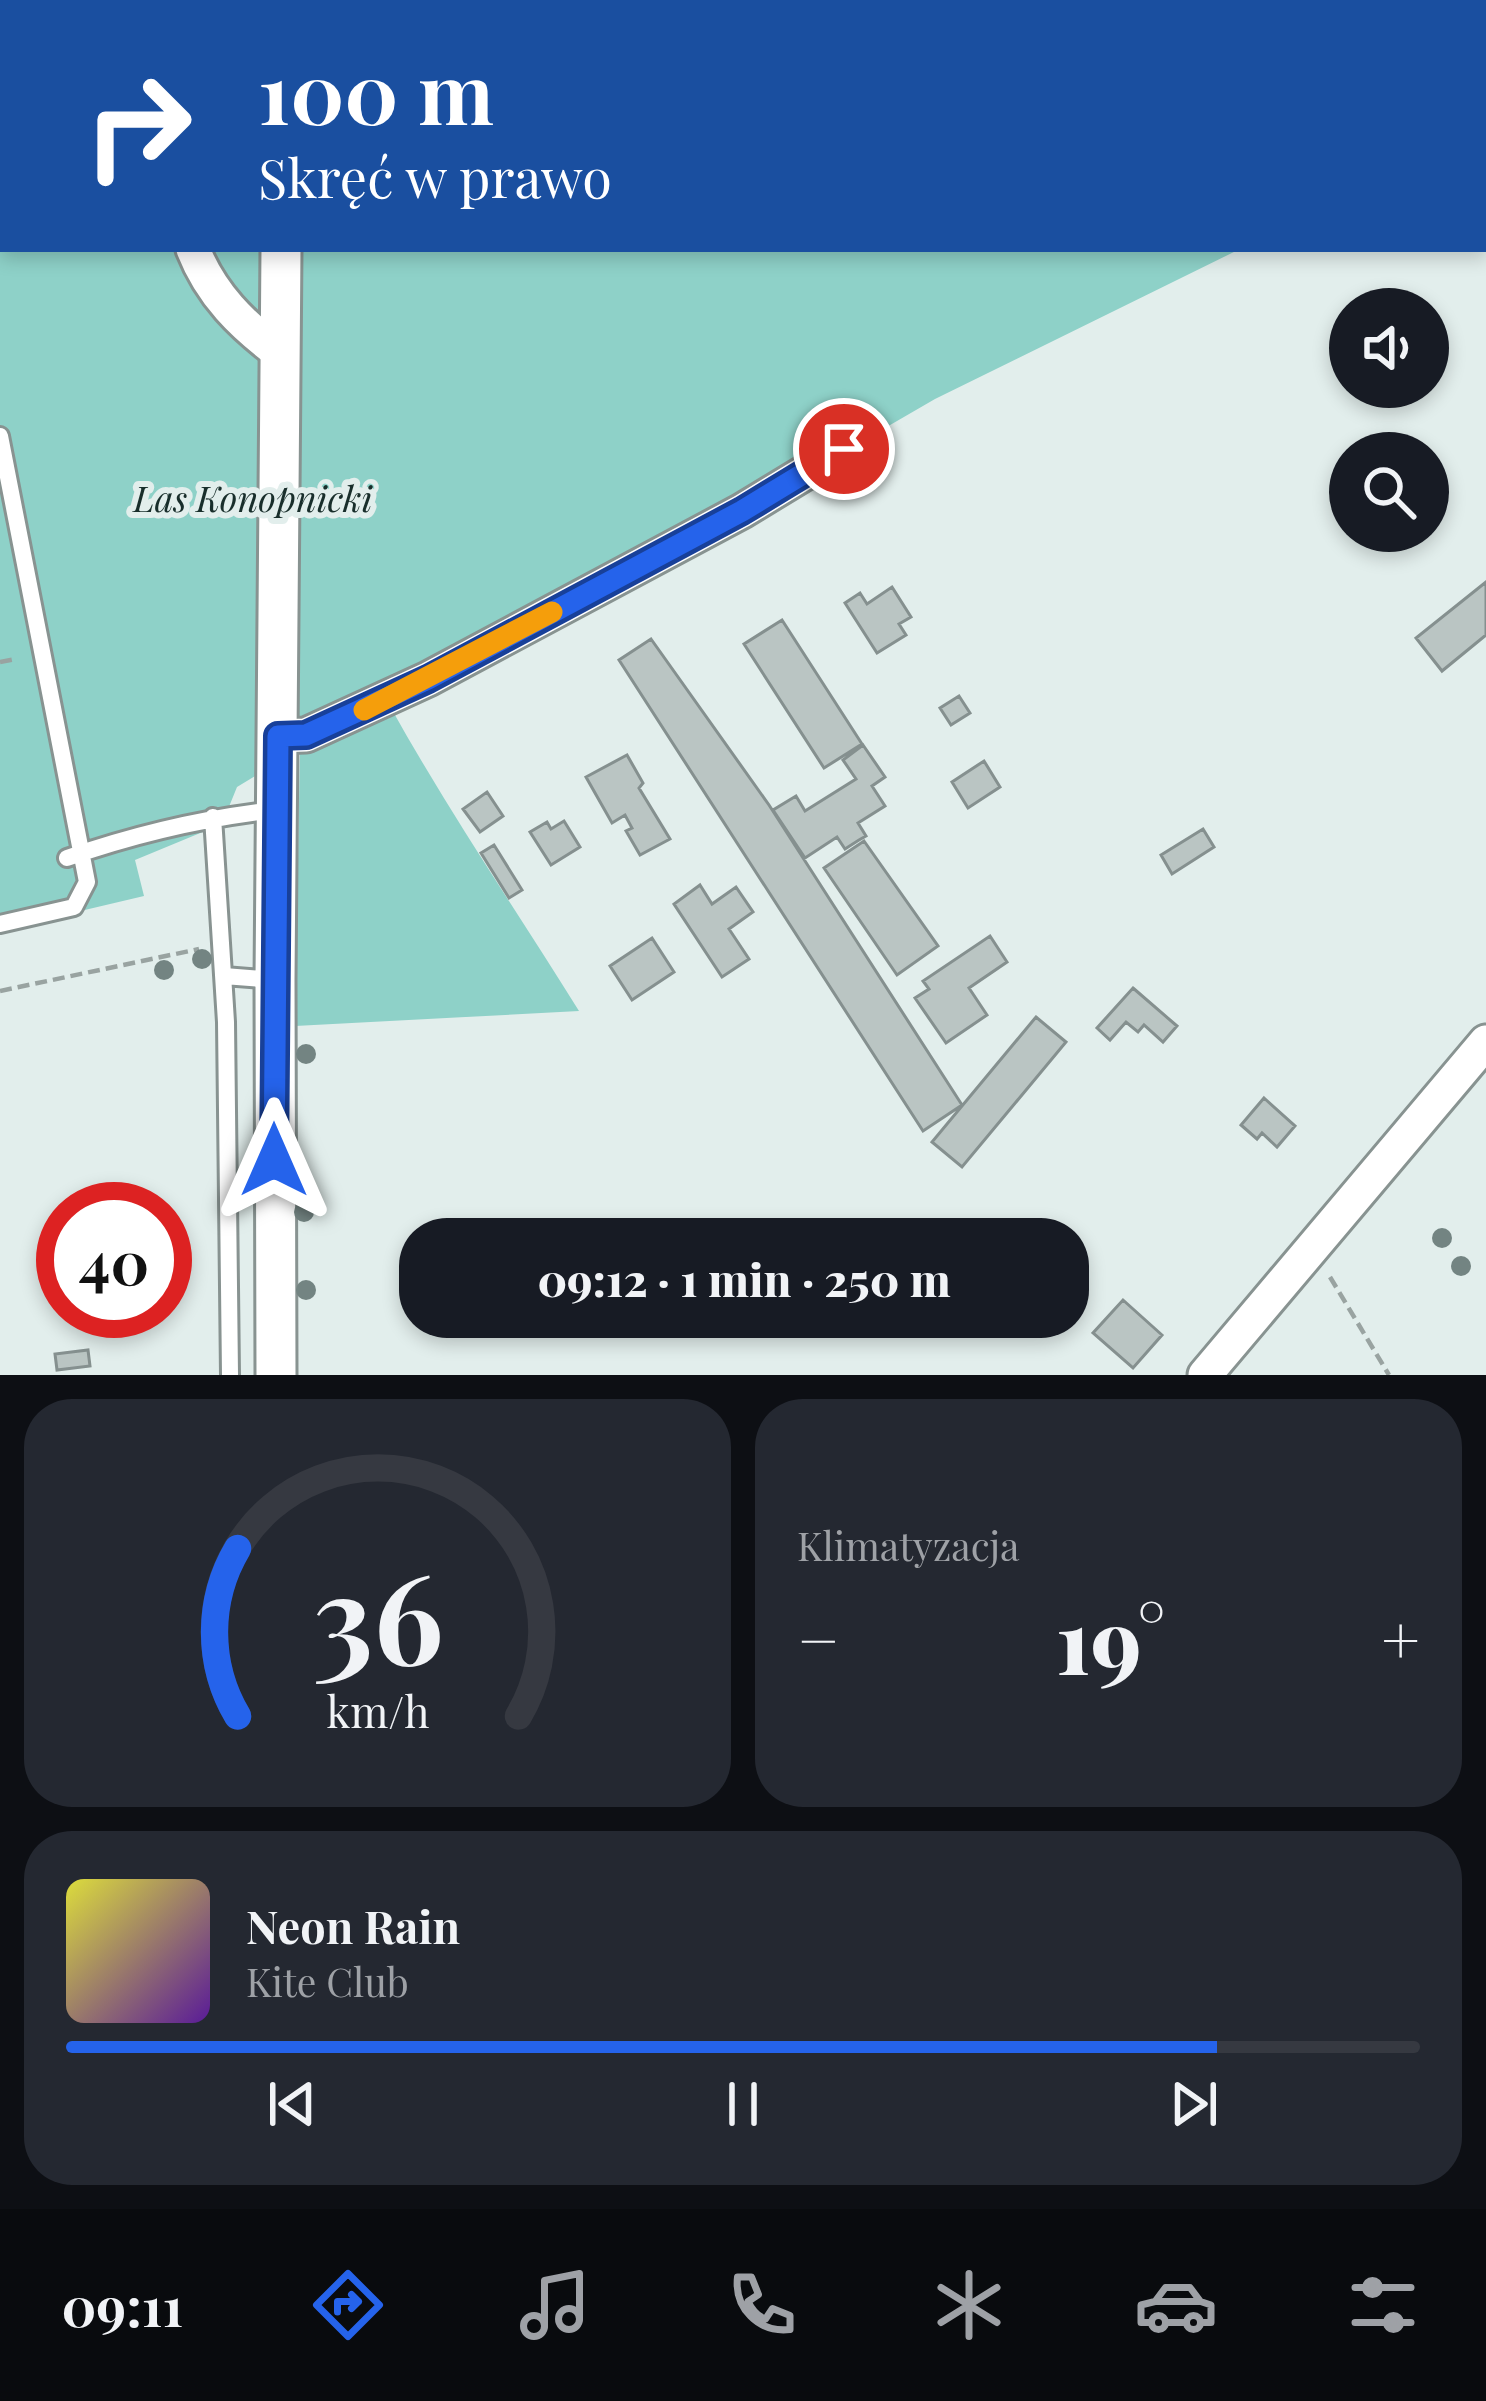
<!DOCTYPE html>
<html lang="pl">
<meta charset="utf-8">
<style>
:root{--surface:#171b24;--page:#242831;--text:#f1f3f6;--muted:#9ea1a6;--line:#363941;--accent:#2563eb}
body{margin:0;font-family:"Playfair Display",serif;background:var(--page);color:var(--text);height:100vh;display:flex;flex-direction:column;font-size:45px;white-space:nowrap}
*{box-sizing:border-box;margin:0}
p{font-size:39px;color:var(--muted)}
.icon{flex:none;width:66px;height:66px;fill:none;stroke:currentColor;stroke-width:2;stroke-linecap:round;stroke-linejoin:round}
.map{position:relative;height:1375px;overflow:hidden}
.side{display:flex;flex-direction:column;gap:24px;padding:24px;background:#0d0f14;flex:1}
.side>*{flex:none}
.hud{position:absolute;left:0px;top:0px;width:1488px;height:252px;box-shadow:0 6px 18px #0003;background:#1a4fa0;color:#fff;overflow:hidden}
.buttons{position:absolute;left:1329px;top:288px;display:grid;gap:24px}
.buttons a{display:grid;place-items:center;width:120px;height:120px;border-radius:50%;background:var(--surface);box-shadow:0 6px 18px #0003;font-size:60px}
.speed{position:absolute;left:36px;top:1182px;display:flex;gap:24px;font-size:60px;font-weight:700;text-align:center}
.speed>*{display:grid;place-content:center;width:156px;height:156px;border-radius:50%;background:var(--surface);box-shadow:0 6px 18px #0003;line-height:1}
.speed .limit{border:18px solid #d22;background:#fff;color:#111}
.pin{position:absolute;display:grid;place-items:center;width:102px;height:102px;color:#fff;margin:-51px;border:6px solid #fff;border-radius:50%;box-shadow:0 3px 12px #0007}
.me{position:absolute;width:132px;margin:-66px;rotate:0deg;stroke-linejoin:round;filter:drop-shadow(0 0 9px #0008)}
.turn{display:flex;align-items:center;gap:42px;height:252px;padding:0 60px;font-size:54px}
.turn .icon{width:156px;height:156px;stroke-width:2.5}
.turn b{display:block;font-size:84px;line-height:102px}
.big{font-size:90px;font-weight:800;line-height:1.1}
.side .tile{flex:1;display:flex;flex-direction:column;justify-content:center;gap:18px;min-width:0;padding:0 42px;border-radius:48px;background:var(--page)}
.side .dial{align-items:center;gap:0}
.dial svg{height:312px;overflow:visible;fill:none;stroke:var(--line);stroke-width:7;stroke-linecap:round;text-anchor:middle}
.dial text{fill:var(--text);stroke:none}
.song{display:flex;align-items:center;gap:36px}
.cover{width:144px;height:144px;border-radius:18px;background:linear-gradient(135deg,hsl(60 70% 55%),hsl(270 70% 35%))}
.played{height:12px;border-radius:6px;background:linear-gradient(90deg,var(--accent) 85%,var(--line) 85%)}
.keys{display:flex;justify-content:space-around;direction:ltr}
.heat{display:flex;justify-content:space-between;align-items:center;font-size:66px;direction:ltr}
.side .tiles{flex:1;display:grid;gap:24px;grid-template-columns:1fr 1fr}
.tile:last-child{grid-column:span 2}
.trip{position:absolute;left:399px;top:1218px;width:690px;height:120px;border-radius:48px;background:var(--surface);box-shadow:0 6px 18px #0003;font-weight:800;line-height:120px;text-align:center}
.tabs{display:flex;height:192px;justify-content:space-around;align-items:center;background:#090b0e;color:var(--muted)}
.tabs .icon{width:84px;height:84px}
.tabs .on{color:var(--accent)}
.tabs b{font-size:54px;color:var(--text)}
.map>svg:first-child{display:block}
.green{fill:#8ed1c8}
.building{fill:#bac5c3;stroke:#85908f;stroke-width:3}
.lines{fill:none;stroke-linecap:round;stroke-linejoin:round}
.service-casing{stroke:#889391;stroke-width:22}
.minor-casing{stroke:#889391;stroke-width:39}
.tertiary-casing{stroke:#889391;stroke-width:45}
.path{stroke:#99a3a1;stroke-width:4.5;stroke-dasharray:12 6;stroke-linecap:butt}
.service{stroke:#fff;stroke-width:16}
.minor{stroke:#fff;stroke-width:33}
.tertiary{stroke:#fff;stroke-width:39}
.tree{fill:#738482}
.route-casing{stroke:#184099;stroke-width:30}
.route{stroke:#2563eb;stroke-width:21}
.slow{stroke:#f59e0b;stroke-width:21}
.labels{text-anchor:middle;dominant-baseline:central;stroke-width:12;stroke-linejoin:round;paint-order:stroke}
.park-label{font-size:36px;font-style:italic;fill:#182e2b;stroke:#e2eeec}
</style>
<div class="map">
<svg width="1486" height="1375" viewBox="0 0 1486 1375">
<rect width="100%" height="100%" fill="#e2eeec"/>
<path class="green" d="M0,0H1486V129L1485,3H3V249H1240L935,399L574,608L391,708C449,812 516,910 579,1011L295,1026L300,749L237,787L222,824L135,860L144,896L0,930Z"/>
<path class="building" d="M1486,582V635L1442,671L1416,638Z
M892,587L911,617L899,624L906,635L877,653L845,603L860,593L867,604Z
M782,620L862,744L824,768L744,644Z
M651,639L769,805L962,1105L923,1131L619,660Z
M959,696L970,713L951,725L940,708Z
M863,745L885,777L872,786L885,806L858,823L866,836L859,840L845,849L837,837L805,858L773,810L796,796L805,811L856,779L843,760Z
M627,755L643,783L639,788L670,839L640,855L626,831L632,828L625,815L612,823L586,777Z
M984,761L1000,787L968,808L952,782Z
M487,792L503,816L480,832L463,809Z
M564,821L580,847L551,865L530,832L547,822L551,829Z
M1203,829L1214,847L1172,874L1161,855Z
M864,841L938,946L897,975L824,868Z
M494,845L522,890L509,898L481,853Z
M700,885L712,904L736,887L753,912L729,929L749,959L722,977L674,904Z
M990,936L1007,962L969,988L987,1015L946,1043L915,998L929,989L923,981Z
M652,938L674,972L632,1000L610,966Z
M1133,988L1177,1026L1163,1042L1144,1025L1138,1032L1126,1022L1110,1040L1097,1028Z
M1036,1017L1066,1042L962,1167L932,1142Z
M1264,1098L1295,1126L1277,1147L1262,1133L1257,1139L1241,1125Z
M1123,1300L1162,1335L1133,1368L1093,1333Z
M88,1350L90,1366L57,1370L55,1354Z"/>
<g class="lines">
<defs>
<path id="service" d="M0,436L87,882L74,907L0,924
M213,817L226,1022L230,1375
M67,858C136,834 203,818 276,810
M224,976L274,980"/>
<path id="minor" d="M0,171L3,172
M193,249C211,295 242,325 281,354
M277,736L306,735L428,679L742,511L844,449
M1205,1375L1486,1042"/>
<path id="tertiary" d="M282,3V0
M276,1375L275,980L281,249"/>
</defs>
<use href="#service" class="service-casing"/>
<use href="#minor" class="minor-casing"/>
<use href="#tertiary" class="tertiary-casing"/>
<path class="path" d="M0,662L16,659
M0,991L199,949
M1330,1277L1389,1375"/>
<use href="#service" class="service"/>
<use href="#minor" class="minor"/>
<use href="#tertiary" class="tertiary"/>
</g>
<g class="tree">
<circle cx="202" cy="959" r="10"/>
<circle cx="164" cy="970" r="10"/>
<circle cx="306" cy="1054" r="10"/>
<circle cx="304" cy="1212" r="10"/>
<circle cx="1442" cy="1238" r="10"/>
<circle cx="1461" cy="1266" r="10"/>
<circle cx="306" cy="1290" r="10"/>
</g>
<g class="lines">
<defs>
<path id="route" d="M274,1160L278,736L306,735L428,679L742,511L844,449"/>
</defs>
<use href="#route" class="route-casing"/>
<use href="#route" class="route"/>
<path class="slow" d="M364,710L552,612"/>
</g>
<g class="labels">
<g class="park-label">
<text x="253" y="497">Las Konopnicki</text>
</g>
</g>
</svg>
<div class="buttons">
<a><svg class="icon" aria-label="sound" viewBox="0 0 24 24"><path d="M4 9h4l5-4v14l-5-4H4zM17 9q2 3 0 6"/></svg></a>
<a><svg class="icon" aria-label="search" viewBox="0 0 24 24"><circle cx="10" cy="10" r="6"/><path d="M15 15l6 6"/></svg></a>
</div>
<div class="speed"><div class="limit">40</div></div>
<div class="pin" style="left:844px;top:449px;background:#d93025"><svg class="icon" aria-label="arrive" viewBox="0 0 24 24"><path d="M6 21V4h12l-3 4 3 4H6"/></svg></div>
<svg class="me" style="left:274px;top:1160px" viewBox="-20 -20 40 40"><path d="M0-17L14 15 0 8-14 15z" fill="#2563eb" stroke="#fff" stroke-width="4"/></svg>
<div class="trip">09:12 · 1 min · 250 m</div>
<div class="hud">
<div class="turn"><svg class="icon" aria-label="right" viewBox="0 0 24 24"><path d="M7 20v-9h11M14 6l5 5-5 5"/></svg><div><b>100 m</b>Skręć w prawo</div></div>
</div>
</div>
<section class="side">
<div class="tiles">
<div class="tile dial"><svg viewBox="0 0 100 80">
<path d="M14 69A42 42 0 1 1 86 69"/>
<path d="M14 69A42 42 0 0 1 14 26" stroke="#2563eb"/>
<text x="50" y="56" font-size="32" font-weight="700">36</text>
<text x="50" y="72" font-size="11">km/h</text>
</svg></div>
<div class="tile"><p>Klimatyzacja</p>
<div class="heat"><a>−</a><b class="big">19°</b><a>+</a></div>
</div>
<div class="tile">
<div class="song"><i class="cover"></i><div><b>Neon Rain</b><p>Kite Club</p></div></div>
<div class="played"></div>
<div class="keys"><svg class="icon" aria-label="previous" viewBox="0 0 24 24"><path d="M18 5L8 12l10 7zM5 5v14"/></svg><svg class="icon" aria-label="pause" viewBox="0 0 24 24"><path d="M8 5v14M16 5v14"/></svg><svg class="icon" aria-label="next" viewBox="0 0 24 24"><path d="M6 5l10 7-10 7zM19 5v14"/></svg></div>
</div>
</div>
</section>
<nav class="tabs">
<b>09:11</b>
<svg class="icon on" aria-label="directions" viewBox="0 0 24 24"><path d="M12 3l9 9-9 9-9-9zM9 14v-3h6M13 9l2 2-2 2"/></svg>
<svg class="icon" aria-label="music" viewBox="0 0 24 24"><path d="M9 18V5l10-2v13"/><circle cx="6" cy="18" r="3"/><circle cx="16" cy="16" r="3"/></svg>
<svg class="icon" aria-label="phone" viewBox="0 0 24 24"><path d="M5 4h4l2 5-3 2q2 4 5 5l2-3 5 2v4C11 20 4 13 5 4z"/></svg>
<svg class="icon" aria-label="climate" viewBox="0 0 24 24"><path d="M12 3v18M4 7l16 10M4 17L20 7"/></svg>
<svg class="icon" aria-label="car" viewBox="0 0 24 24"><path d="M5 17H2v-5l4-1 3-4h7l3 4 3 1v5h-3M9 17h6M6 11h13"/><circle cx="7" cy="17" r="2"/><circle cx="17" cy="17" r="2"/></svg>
<svg class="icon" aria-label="filters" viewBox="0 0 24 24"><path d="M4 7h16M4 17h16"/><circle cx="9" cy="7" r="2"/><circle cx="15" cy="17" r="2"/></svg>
</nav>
